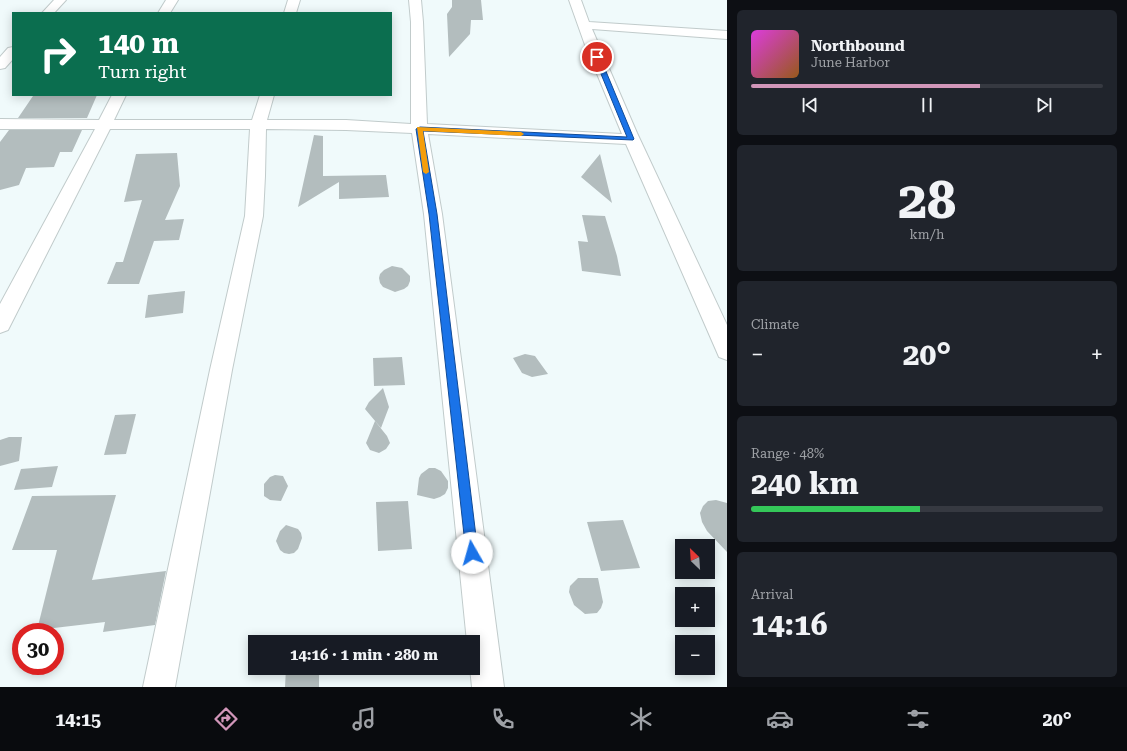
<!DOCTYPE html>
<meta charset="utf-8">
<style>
:root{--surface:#171b24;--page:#20242c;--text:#f1f3f6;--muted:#9ea1a6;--line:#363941;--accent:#d196b9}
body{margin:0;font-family:"Roboto Serif",serif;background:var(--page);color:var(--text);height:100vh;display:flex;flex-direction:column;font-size:15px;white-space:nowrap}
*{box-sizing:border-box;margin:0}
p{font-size:13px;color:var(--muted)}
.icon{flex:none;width:22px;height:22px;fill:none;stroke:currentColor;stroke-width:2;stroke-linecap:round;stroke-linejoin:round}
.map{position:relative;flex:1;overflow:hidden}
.panel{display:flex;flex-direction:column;gap:10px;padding:10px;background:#0d0f14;width:400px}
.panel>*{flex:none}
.top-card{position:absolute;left:12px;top:12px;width:380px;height:84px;border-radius:0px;box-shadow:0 2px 10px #0003;background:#0b6e4f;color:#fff;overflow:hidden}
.needle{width:26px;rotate:335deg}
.tools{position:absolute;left:675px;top:539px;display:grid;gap:8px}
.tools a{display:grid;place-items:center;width:40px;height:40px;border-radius:0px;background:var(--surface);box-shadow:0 2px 10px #0003;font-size:20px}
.speed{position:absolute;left:12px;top:623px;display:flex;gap:8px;font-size:20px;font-weight:700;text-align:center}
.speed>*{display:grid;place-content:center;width:52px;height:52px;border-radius:50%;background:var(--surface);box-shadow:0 2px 10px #0003;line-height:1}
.speed .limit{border:6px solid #d22;background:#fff;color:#111}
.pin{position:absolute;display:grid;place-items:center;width:34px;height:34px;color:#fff;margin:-17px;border:2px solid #fff;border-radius:50%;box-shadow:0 1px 4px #0007}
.me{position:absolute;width:44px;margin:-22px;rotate:353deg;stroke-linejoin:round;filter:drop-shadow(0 0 3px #0008)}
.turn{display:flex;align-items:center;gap:14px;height:84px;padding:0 20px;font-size:18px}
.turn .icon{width:52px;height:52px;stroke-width:2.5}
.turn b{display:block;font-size:28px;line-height:34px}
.big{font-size:30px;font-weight:700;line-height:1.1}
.panel .widget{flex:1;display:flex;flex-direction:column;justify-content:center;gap:6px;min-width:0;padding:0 14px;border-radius:6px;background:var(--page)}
.panel .dial{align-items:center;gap:0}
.dial b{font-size:52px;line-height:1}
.song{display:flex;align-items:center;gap:12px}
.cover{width:48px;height:48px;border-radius:6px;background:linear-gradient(135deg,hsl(300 70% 55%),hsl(30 70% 35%))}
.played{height:4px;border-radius:2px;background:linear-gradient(90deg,var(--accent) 65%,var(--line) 65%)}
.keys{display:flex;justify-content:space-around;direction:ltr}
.heat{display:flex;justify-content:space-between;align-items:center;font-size:22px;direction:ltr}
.charge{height:6px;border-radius:3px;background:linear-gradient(90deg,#34c759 48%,var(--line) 0)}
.trip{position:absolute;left:248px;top:635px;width:232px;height:40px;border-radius:0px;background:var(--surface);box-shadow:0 2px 10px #0003;font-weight:700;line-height:40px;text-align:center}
.tabs{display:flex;height:64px;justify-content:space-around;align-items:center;background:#090b0e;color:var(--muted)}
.tabs .icon{width:28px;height:28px}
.tabs .active{color:var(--accent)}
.tabs b{font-size:18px;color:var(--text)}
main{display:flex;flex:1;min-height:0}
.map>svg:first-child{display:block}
.building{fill:#b3bdbe}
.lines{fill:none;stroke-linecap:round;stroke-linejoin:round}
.street-casing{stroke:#c1cbcb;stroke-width:2}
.street{fill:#fff;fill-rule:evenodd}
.route{fill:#1a73e8;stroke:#114b97}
.slow{fill:#f59e0b}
</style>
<main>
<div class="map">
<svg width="727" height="687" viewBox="0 0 727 687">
<rect width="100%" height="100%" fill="#f0fafb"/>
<path class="building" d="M452,0H481L483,20H471L470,34L449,57L447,14L452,7Z
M97,95L87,118H18L33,96Z
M9,130H82L72,152H60L54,167L26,168L19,185L0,190V142Z
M314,135L323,136V176L386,175L389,197L339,199V182L298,207Z
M177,153L180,186L165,220L184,219L179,240L154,241L139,284H107L116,262H123L142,200L124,202L136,154Z
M600,154L612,203L581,177Z
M582,215L605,216L617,256L621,276L582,271L578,241L588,242Z
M392,266L402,268L410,276V281L408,286L404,289L395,292L383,287L380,283L379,278L380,274L384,270Z
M185,291L183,313L145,318L148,295Z
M525,354L535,356L548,374L532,377L522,373L513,358Z
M402,357L405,385L374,386L373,358Z
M383,388L389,407L381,428L365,409L369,402Z
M136,414L126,454L104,455L115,415Z
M375,421L387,436L390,443L386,449L379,453L370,450L366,443Z
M9,437H22L19,461L0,466V440Z
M58,466L52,487L14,490L21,469Z
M429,468H435L441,471L448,481V488L445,494L440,497L434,499L417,495L419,478L421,474Z
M275,475L283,476L288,486L281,501L270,500L264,496V484L270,477Z
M116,495L92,580L166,571L155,625L103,632L105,622L37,630L57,550H12L32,496Z
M716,500L727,503V552L707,531L702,522L700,513L703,506L708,501Z
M408,501L412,549L378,551L376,502Z
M623,520L640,568L601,571L587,522Z
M286,525L298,529L301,533L302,538L298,549L294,553L289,554L284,553L280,550L276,541L280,531Z
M578,578H598L603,602L601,608L597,613L585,614L574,605L569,592L570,586Z
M286,668H319V687H285Z"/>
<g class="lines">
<defs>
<path id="street" d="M54,0H66L54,13H42Z
M166,0H178L170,13H158Z
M288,0H300L296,13H284Z
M409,0H421L423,22L427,124L622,134L585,45L569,0H581L589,22L727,31V39L592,29L637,133L727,325V360L719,357L716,350L626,144L428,134L442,214L504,687H472L470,668H473V642H467L424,214L412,133L346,130L266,129L265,176L263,216L232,370L175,687H143L210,370L245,216L250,129H110L8,330L0,333V304L95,129H0V119L99,120L112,95H126L114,120H252L260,95H274L267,120H346L411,124V22Z
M13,47V59L5,68L0,69V57L8,48Z"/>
</defs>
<use href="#street" class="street-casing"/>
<use href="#street" class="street"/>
</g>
<path class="route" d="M597,56L600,57L634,139L633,140L423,131L437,214L478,553L476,557L472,558L468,557L466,553L429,214L416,129L420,127L627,137L594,57Z"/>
<path class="slow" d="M417,127L521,132L524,134L521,136L423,131L429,172L426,174L423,172Z"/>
</svg>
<div class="tools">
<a><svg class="needle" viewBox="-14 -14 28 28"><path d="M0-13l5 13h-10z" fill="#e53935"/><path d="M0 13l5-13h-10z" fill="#9ea1a6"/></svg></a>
<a>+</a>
<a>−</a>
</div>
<div class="speed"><div class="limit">30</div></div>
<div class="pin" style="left:597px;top:57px;background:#d93025"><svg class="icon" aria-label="arrive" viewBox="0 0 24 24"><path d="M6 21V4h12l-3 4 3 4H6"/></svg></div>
<svg class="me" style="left:472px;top:553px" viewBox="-20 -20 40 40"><circle r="19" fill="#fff"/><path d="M0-13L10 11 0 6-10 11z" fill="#1a73e8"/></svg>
<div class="trip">14:16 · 1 min · 280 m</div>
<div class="top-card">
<div class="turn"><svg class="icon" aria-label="right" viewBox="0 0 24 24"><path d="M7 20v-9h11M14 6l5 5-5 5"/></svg><div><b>140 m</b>Turn right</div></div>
</div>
</div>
<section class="panel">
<div class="widget">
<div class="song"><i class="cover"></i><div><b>Northbound</b><p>June Harbor</p></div></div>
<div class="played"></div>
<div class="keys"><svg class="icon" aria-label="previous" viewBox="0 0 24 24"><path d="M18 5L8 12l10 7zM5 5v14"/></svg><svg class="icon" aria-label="pause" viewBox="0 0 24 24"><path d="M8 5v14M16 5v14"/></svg><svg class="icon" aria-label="next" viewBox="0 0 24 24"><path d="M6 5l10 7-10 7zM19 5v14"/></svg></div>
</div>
<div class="widget dial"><b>28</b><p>km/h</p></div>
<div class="widget"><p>Climate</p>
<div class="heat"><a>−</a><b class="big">20°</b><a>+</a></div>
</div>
<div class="widget"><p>Range · 48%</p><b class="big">240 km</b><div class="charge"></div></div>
<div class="widget"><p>Arrival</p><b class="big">14:16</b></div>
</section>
</main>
<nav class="tabs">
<b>14:15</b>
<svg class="icon active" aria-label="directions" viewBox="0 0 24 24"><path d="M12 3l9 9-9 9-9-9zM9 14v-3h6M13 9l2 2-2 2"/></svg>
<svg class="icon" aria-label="music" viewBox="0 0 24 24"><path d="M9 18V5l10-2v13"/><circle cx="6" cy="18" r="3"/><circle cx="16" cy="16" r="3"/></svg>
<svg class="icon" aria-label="phone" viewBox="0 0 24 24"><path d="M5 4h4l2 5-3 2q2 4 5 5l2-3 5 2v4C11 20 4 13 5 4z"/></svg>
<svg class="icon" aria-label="climate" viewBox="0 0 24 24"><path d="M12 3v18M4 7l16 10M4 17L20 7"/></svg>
<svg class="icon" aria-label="car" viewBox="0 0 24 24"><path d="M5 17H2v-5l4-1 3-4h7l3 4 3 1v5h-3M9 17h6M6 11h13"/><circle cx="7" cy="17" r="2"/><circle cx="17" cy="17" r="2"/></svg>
<svg class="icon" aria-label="filters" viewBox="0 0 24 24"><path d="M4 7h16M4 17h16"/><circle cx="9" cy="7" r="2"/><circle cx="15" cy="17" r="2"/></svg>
<b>20°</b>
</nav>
